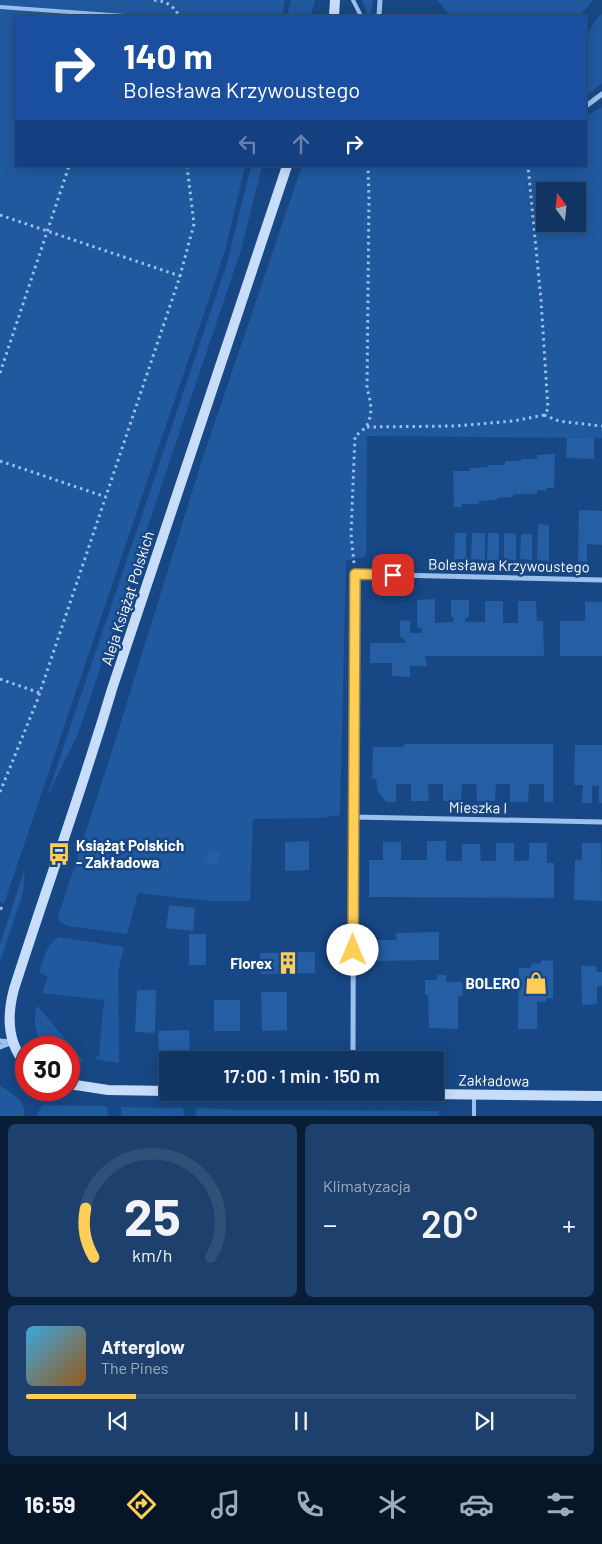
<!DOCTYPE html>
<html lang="pl">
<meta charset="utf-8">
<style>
:root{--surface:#113563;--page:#1e406c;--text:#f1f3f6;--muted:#9cabbe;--line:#305078;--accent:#ffce57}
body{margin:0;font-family:Barlow,sans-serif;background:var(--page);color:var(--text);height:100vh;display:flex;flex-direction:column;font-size:19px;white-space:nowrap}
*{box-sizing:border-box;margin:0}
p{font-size:16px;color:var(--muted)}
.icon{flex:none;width:28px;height:28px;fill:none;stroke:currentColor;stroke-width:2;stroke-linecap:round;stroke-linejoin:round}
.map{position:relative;height:1116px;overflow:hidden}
.side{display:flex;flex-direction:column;gap:8px;padding:8px;background:#091d36;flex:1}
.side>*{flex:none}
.hud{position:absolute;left:15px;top:15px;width:572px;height:152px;border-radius:0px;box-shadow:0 2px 12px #0003,0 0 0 1px var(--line);background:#1a4fa0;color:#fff;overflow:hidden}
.needle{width:32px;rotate:345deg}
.buttons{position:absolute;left:536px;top:182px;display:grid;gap:10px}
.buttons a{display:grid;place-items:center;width:50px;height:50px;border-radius:0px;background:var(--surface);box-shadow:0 2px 12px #0003,0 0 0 1px var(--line);font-size:25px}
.speed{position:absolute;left:15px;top:1036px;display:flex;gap:10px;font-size:25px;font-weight:700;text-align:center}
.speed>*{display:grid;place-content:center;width:65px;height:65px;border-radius:50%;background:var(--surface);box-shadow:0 2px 12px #0003,0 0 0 1px var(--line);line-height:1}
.speed .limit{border:8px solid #d22;background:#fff;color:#111}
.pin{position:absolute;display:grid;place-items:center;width:42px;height:42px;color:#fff;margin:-21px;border-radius:10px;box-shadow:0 2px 8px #0006}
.me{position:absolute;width:55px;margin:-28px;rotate:0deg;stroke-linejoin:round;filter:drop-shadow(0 0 4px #0008)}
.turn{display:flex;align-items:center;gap:18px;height:105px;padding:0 25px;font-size:22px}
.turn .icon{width:65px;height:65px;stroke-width:2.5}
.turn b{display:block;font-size:35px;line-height:42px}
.lanes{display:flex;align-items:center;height:48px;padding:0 25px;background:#0003;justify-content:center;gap:25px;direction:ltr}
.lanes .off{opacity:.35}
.big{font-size:38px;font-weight:600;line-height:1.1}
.side .tile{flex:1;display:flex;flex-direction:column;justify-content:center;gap:8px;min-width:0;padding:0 18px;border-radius:8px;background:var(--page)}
.side .dial{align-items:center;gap:0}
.dial svg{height:130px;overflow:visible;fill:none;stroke:var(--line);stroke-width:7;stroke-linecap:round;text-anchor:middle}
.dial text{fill:var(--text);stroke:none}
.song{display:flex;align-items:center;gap:15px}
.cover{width:60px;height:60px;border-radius:8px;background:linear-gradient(135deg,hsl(200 70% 55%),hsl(30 70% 35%))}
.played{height:5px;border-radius:2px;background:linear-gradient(90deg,var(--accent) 20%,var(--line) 20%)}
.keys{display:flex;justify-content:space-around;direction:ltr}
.heat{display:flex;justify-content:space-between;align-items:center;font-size:28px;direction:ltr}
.side .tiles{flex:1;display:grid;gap:8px;grid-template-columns:1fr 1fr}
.tile:last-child{grid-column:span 2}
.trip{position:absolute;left:159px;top:1051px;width:285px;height:50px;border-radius:0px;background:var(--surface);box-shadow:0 2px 12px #0003,0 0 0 1px var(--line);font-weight:600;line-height:50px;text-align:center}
.tabs{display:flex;height:80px;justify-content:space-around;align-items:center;background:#071528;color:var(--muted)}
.tabs .icon{width:35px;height:35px}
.tabs .selected{color:var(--accent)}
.tabs b{font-size:22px;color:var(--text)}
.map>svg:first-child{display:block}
.green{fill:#20599e;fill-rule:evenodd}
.building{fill:#255ea3}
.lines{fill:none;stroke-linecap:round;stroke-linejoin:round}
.path{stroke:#9bc0ed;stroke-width:3;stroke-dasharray:2.5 4;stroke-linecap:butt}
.lane{stroke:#9bc0ed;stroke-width:4}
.street{stroke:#9bc0ed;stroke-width:5}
.secondary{stroke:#c8ddf9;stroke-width:10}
.route-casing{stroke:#a68639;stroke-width:12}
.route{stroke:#ffce57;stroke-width:9}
.labels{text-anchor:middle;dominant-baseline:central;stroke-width:5;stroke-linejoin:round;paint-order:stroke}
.street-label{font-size:15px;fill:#fff;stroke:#174784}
.poi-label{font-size:15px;font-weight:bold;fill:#fff;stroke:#174784;text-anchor:end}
</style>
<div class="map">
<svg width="602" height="1117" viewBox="0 0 602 1117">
<rect width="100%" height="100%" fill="#174784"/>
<path class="green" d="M0,0H285L282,16H16V166H245L226,247L217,275L4,904L0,902Z
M291,0H315L311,16H287Z
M362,0H373L371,16H368Z
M437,0H593L580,16H456L449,14Z
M602,14V83L586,97C586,73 579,29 602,14Z
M602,107V438L367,436L366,556L346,561L340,815L321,818L253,819L250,901H209L138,893L127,934L68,926L60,922L58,917L111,754L202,460L302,166H586V116ZM545,191H578V224H545Z
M251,166H262L242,247L78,734L49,793H48L227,263Z
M25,868L23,893L0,962V944Z
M59,937L124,947L118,972L119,1063L94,1059L99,1055L104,1000L42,993L48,977L39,972C44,959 46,944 59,937Z
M37,1005L84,1062L69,1060V1048L46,1047C34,1036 33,1020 37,1005Z
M0,1085C12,1095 26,1098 24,1116H0Z
M43,1105L107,1106L108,1116H38V1112Z
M121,1107L183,1108L184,1116H121Z
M197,1108L245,1110L439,1111V1116H195Z"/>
<path class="building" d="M567,438H594V459L566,458Z
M555,454L554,488H546V491L537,490V494H513V497L497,498V500L479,501V504H462V507H454L453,471H470V468L488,467V465H505V461H521V459H537V455Z
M579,510L602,511V545L587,544V562L578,561Z
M538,524L549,525V561L537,560Z
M455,533H466V559H454Z
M472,533H485V560L471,559Z
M488,533H499V560H487Z
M504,533L516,534V560H504Z
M521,534H532V560L520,559Z
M435,599V623L453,622L454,619L451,615V600H469V616L467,618H465V622H485V601H503V623H518V601H536L537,621H543L544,656H425L427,666H410V677L392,676V663H370V643H405V640L400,636V620L410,621V633H422V629L417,627V600Z
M585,602H602V656H560V621H585Z
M404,744H553V802H544V784H529L528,802H510V784H496L495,801H477L476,784H462L461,801H443V784H428L429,801H411V784H396V802H386L378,792L376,779H372L373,747H404Z
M575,745H602V803H599V786H592V803H582L583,785H574Z
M309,841V870L285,871V842Z
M427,841H446V861H462V844H480L481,861H496V843H514V861H520L529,860V843H547V863H554V898L369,897V860H383V842H401V860H427Z
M582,843H601L602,901L574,900L575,860H582Z
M209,849L221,853L217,866L204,861Z
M169,905L195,908L193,931L166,928Z
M439,932V960L369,961V940H397L396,933Z
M189,934H206V965H189Z
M315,952V973L261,974L260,953Z
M542,960L553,961V998H546V1002H537V1029H518L519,968H530L533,963L539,964Z
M581,966H596L597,972H602V986H597V1004L582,1005Z
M437,975H446V982H462L463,996H458V1029L429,1028L428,995H425V980H437Z
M137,990H156L155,1033L135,1032Z
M261,992H287V1030L262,1031Z
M214,1000H240V1031H214Z
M189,1030L190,1056L159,1057L158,1031Z"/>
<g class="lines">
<path class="path" d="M154,0C166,1 174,6 179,16
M0,215L180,276
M0,373L69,166
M544,415L559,421L602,426
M367,427L456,426L513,421L544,415L548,409L541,300L528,166
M0,461L106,497
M354,563L351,534L355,436C359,433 365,429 367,425C373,414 371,400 367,389L369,199L368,166
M0,679L40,693
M0,792L37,701L180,276L194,224L187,166
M0,908L6,910"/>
<path class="lane" d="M353,0L361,16
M0,7L125,16
M474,1096V1117"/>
<path class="street" d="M379,16L380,0
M586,106L602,94
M353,817L602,822
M0,1041L10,1042
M0,1047L13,1042
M353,1060L354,628L355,574L602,580"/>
<path class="secondary" d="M334,16L335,0
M26,1064C7,1043 7,1015 14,989C46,889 82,790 112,689L287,166
M69,1084L108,1090L168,1091
M265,1092L602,1096"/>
</g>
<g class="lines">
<defs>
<path id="route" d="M353,950L355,574L393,575"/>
</defs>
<use href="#route" class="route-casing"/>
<use href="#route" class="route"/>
</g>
<defs>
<symbol id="bus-bare" viewBox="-9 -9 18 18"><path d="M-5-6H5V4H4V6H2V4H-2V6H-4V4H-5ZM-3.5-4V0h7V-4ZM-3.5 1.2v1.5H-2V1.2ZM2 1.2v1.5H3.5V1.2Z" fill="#ffce57" stroke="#174784" stroke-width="2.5" paint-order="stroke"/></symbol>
<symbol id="building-bare" viewBox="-9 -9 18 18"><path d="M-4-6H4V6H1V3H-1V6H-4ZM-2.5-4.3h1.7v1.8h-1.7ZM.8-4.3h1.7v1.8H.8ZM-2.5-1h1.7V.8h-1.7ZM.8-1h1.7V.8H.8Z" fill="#ffce57" stroke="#174784" stroke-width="2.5" paint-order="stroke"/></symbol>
<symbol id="shop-bare" viewBox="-9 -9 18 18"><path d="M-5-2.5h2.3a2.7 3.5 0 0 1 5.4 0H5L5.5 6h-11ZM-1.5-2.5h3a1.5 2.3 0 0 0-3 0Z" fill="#ffce57" stroke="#174784" stroke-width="2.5" paint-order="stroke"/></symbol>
</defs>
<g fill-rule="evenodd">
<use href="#bus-bare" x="43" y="838" width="32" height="32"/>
<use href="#building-bare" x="272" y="947" width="32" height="32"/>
<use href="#shop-bare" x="520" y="967" width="32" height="32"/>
</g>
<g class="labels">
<g class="street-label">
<text transform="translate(509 565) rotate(1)">Bolesława Krzywoustego</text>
<text transform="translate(127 598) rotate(-72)">Aleja Książąt Polskich</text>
<text transform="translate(478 807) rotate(1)">Mieszka I</text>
<text transform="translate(494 1080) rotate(1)">Zakładowa</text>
</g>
<g class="poi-label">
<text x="76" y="845" text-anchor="start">Książąt Polskich<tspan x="76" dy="17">- Zakładowa</tspan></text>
<text x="272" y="963">Florex</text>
<text x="520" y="983">BOLERO</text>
</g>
</g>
</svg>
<div class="buttons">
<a><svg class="needle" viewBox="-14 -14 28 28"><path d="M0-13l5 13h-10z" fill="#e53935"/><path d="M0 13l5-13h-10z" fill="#9cabbe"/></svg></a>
</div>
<div class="speed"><div class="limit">30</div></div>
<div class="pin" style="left:393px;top:575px;background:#d93025"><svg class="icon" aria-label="arrive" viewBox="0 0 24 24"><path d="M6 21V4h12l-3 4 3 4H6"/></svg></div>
<svg class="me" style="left:353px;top:950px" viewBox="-20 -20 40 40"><circle r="19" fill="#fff"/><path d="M0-13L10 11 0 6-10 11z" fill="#ffce57"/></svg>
<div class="trip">17:00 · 1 min · 150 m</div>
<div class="hud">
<div class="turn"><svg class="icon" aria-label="right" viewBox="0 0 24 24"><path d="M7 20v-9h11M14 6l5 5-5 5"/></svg><div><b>140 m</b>Bolesława Krzywoustego</div></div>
<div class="lanes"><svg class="icon off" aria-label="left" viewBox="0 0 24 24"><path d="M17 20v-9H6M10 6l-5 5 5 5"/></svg><svg class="icon off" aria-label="ahead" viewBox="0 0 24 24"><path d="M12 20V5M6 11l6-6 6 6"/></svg><svg class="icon" aria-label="right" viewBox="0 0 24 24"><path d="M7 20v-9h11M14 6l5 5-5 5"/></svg></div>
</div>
</div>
<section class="side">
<div class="tiles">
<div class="tile dial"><svg viewBox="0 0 100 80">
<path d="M14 69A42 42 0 1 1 86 69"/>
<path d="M14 69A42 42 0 0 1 9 39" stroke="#ffce57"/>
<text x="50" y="56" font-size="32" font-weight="700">25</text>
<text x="50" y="72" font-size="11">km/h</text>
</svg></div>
<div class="tile"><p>Klimatyzacja</p>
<div class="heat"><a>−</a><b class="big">20°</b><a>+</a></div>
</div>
<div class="tile">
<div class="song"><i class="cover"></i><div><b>Afterglow</b><p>The Pines</p></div></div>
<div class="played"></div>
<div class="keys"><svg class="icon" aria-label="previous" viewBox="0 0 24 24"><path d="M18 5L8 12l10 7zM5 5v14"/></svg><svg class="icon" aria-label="pause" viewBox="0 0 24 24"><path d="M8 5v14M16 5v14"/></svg><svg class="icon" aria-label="next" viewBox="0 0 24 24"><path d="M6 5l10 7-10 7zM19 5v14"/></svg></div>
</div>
</div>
</section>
<nav class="tabs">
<b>16:59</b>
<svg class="icon selected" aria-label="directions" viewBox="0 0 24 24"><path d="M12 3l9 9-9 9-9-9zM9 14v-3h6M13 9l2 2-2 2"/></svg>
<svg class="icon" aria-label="music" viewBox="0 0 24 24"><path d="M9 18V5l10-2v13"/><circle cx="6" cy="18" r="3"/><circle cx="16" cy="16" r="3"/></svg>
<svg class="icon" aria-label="phone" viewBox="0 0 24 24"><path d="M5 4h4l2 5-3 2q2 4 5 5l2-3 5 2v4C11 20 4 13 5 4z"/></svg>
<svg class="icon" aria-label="climate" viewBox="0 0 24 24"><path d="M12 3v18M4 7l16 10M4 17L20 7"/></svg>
<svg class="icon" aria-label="car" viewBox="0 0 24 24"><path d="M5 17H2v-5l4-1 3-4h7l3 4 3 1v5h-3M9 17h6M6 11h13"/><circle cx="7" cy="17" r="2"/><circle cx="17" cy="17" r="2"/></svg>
<svg class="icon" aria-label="filters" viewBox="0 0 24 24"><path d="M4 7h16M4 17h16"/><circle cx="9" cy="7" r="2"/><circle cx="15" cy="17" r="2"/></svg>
</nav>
